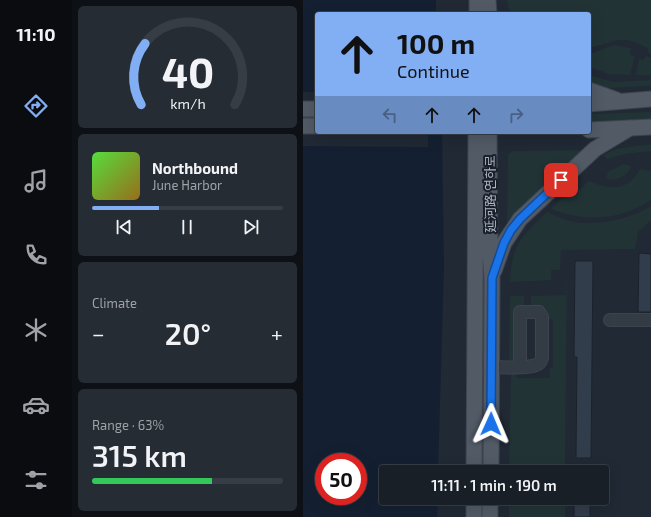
<!DOCTYPE html>
<meta charset="utf-8">
<style>
:root{--surface:#181f27;--page:#252c33;--text:#f1f3f6;--muted:#9fa2a7;--line:#363d44;--accent:#82aef3}
body{margin:0;font-family:"Exo 2","Noto Sans SC","Noto Sans KR",sans-serif;background:var(--page);color:var(--text);height:100vh;display:flex;flex-direction:column;font-size:15px;white-space:nowrap}
*{box-sizing:border-box;margin:0}
p{font-size:13px;color:var(--muted)}
.icon{flex:none;width:22px;height:22px;fill:none;stroke:currentColor;stroke-width:2;stroke-linecap:round;stroke-linejoin:round}
.map{position:relative;flex:1;overflow:hidden}
.details{display:flex;flex-direction:column;gap:6px;padding:6px;background:#0d1115;width:231px}
.details>*{flex:none}
.top-card{position:absolute;left:12px;top:12px;width:276px;height:122px;border-radius:4px;box-shadow:0 4px 16px #0002,0 0 0 1px var(--line);background:#82aef3;color:#111;overflow:hidden}
.speed{position:absolute;left:12px;top:453px;display:flex;gap:8px;font-size:20px;font-weight:700;text-align:center}
.speed>*{display:grid;place-content:center;width:52px;height:52px;border-radius:50%;background:var(--surface);box-shadow:0 4px 16px #0002,0 0 0 1px var(--line);line-height:1}
.speed .limit{border:6px solid #d22;background:#fff;color:#111}
.pin{position:absolute;display:grid;place-items:center;width:34px;height:34px;color:#fff;margin:-17px;border-radius:8px;box-shadow:0 2px 6px #0006}
.me{position:absolute;width:44px;margin:-22px;rotate:1deg;stroke-linejoin:round;filter:drop-shadow(0 0 3px #0008)}
.turn{display:flex;align-items:center;gap:14px;height:84px;padding:0 16px;font-size:18px}
.turn .icon{width:52px;height:52px;stroke-width:2.5}
.turn b{display:block;font-size:28px;line-height:34px}
.lanes{display:flex;align-items:center;height:38px;padding:0 16px;background:#0003;justify-content:center;gap:20px;direction:ltr}
.lanes .off{opacity:.35}
.big{font-size:30px;font-weight:600;line-height:1.1}
.details .widget{flex:1;display:flex;flex-direction:column;justify-content:center;gap:6px;min-width:0;padding:0 14px;border-radius:6px;background:var(--page)}
.details .dial{align-items:center;gap:0}
.dial svg{height:104px;overflow:visible;fill:none;stroke:var(--line);stroke-width:7;stroke-linecap:round;text-anchor:middle}
.dial text{fill:var(--text);stroke:none}
.song{display:flex;align-items:center;gap:12px}
.cover{width:48px;height:48px;border-radius:6px;background:linear-gradient(135deg,hsl(110 70% 55%),hsl(40 70% 35%))}
.played{height:4px;border-radius:2px;background:linear-gradient(90deg,var(--accent) 35%,var(--line) 35%)}
.keys{display:flex;justify-content:space-around;direction:ltr}
.heat{display:flex;justify-content:space-between;align-items:center;font-size:22px;direction:ltr}
.charge{height:6px;border-radius:3px;background:linear-gradient(90deg,#34c759 63%,var(--line) 0)}
.trip{position:absolute;left:76px;top:465px;width:230px;height:40px;border-radius:4px;background:var(--surface);box-shadow:0 4px 16px #0002,0 0 0 1px var(--line);font-weight:600;line-height:40px;text-align:center}
main{display:flex;flex:1;min-height:0}
.tab-bar{display:flex;flex-direction:column;width:72px;justify-content:space-around;align-items:center;background:#0a0c10;color:var(--muted)}
.tab-bar .icon{width:28px;height:28px}
.tab-bar .current{color:var(--accent)}
.tab-bar b{font-size:18px;color:var(--text)}
.map>svg:first-child{display:block}
.green{fill:#223336}
.water{fill:#142031;fill-rule:evenodd}
.pier{fill:#202934}
.building{fill:#323d4b;stroke:#1b222c}
.lines{fill:none;stroke-linecap:round;stroke-linejoin:round}
.minor-casing{stroke:#3d444f;stroke-width:14}
.major-casing{stroke:#3d444f;stroke-width:17}
.minor{stroke:#333b45;stroke-width:12}
.major{stroke:#515a65;stroke-width:15}
.route-casing{stroke:#114b97;stroke-width:10}
.route{stroke:#1a73e8;stroke-width:7}
.labels{text-anchor:middle;dominant-baseline:central;stroke-width:4;stroke-linejoin:round;paint-order:stroke}
.street-label{font-size:13px;fill:#adb5c2;stroke:#19202a}
</style>
<main>
<nav class="tab-bar">
<b>11:10</b>
<svg class="icon current" aria-label="directions" viewBox="0 0 24 24"><path d="M12 3l9 9-9 9-9-9zM9 14v-3h6M13 9l2 2-2 2"/></svg>
<svg class="icon" aria-label="music" viewBox="0 0 24 24"><path d="M9 18V5l10-2v13"/><circle cx="6" cy="18" r="3"/><circle cx="16" cy="16" r="3"/></svg>
<svg class="icon" aria-label="phone" viewBox="0 0 24 24"><path d="M5 4h4l2 5-3 2q2 4 5 5l2-3 5 2v4C11 20 4 13 5 4z"/></svg>
<svg class="icon" aria-label="climate" viewBox="0 0 24 24"><path d="M12 3v18M4 7l16 10M4 17L20 7"/></svg>
<svg class="icon" aria-label="car" viewBox="0 0 24 24"><path d="M5 17H2v-5l4-1 3-4h7l3 4 3 1v5h-3M9 17h6M6 11h13"/><circle cx="7" cy="17" r="2"/><circle cx="17" cy="17" r="2"/></svg>
<svg class="icon" aria-label="filters" viewBox="0 0 24 24"><path d="M4 7h16M4 17h16"/><circle cx="9" cy="7" r="2"/><circle cx="15" cy="17" r="2"/></svg>
</nav>
<section class="details">
<div class="widget dial"><svg viewBox="0 0 100 80">
<path d="M14 69A42 42 0 1 1 86 69"/>
<path d="M14 69A42 42 0 0 1 17 22" stroke="#82aef3"/>
<text x="50" y="56" font-size="32" font-weight="700">40</text>
<text x="50" y="72" font-size="11">km/h</text>
</svg></div>
<div class="widget">
<div class="song"><i class="cover"></i><div><b>Northbound</b><p>June Harbor</p></div></div>
<div class="played"></div>
<div class="keys"><svg class="icon" aria-label="previous" viewBox="0 0 24 24"><path d="M18 5L8 12l10 7zM5 5v14"/></svg><svg class="icon" aria-label="pause" viewBox="0 0 24 24"><path d="M8 5v14M16 5v14"/></svg><svg class="icon" aria-label="next" viewBox="0 0 24 24"><path d="M6 5l10 7-10 7zM19 5v14"/></svg></div>
</div>
<div class="widget"><p>Climate</p>
<div class="heat"><a>−</a><b class="big">20°</b><a>+</a></div>
</div>
<div class="widget"><p>Range · 63%</p><b class="big">315 km</b><div class="charge"></div></div>
</section>
<div class="map">
<svg width="348" height="517" viewBox="0 0 348 517">
<rect width="100%" height="100%" fill="#202934"/>
<path class="green" d="M204,0H348V54L344,52L346,49C314,32 315,43 286,48V14H211L206,9Z
M311,45L328,48L327,54L332,56L327,75L306,74L286,67L289,53Z
M343,56L348,58V75H333L336,59L340,60Z
M286,75L310,82L348,80V86L303,88L286,83Z
M348,112V119L286,122V114Z
M348,144V151L322,154L304,159L300,155L313,149Z
M282,150L206,226L204,225L205,154L210,151Z
M321,164L328,166C326,176 313,182 304,179L303,177L306,171Z
M337,169L348,171V200C317,221 281,222 248,209L263,193L268,197L286,181C307,190 324,192 337,169Z
M348,206V220L335,232L332,249L258,250L257,270H248V280L207,282C209,244 218,237 244,212C251,215 259,219 267,221C293,227 325,220 348,206Z
M264,259L262,472H206L208,371H213L214,378H247V368H250V319H244V313L240,308L228,307V296L263,295Z
M207,296H221V307L213,357L206,362Z
M206,498H262V517H206Z"/>
<path class="water" d="M0,0H133V14H14V132H139L141,267L135,472H83V498H135L134,517H0ZM21,462H55V496H21Z"/>
<path class="pier" d="M0,92H14V132H125V147L0,146Z"/>
<path class="building" d="M336,253L348,254V312H335Z
M272,261H290L288,458H273L274,357H271Z
M271,498H287V517H271Z"/>
<g class="lines">
<defs>
<path id="minor" d="M307,320H348
M188,367C200,367 224,369 233,365C237,364 238,361 239,358V317L236,312H217V367"/>
<path id="major" d="M185,0L186,14
M174,14V0
M286,90L314,100
M286,104L348,99
M0,109H14
M0,126H14
M286,130L348,127
M186,132L187,253L189,278L188,472
M191,271L201,243L217,219L292,149L327,128
M171,472L173,132
M171,517V498
M187,517V498"/>
</defs>
<use href="#minor" class="minor-casing"/>
<use href="#major" class="major-casing"/>
<use href="#minor" class="minor"/>
<use href="#major" class="major"/>
</g>
<g class="lines">
<defs>
<path id="route" d="M188,424L189,278L201,243L208,230L217,219L258,180"/>
</defs>
<use href="#route" class="route-casing"/>
<use href="#route" class="route"/>
</g>
<g class="labels">
<g class="street-label">
<text transform="translate(187 194) rotate(-90)">延河路 연하로</text>
</g>
</g>
</svg>
<div class="speed"><div class="limit">50</div></div>
<div class="pin" style="left:258px;top:180px;background:#d93025"><svg class="icon" aria-label="arrive" viewBox="0 0 24 24"><path d="M6 21V4h12l-3 4 3 4H6"/></svg></div>
<svg class="me" style="left:188px;top:424px" viewBox="-20 -20 40 40"><path d="M0-17L14 15 0 8-14 15z" fill="#1a73e8" stroke="#fff" stroke-width="4"/></svg>
<div class="trip">11:11 · 1 min · 190 m</div>
<div class="top-card">
<div class="turn"><svg class="icon" aria-label="ahead" viewBox="0 0 24 24"><path d="M12 20V5M6 11l6-6 6 6"/></svg><div><b>100 m</b>Continue</div></div>
<div class="lanes"><svg class="icon off" aria-label="left" viewBox="0 0 24 24"><path d="M17 20v-9H6M10 6l-5 5 5 5"/></svg><svg class="icon" aria-label="ahead" viewBox="0 0 24 24"><path d="M12 20V5M6 11l6-6 6 6"/></svg><svg class="icon" aria-label="ahead" viewBox="0 0 24 24"><path d="M12 20V5M6 11l6-6 6 6"/></svg><svg class="icon off" aria-label="right" viewBox="0 0 24 24"><path d="M7 20v-9h11M14 6l5 5-5 5"/></svg></div>
</div>
</div>
</main>
